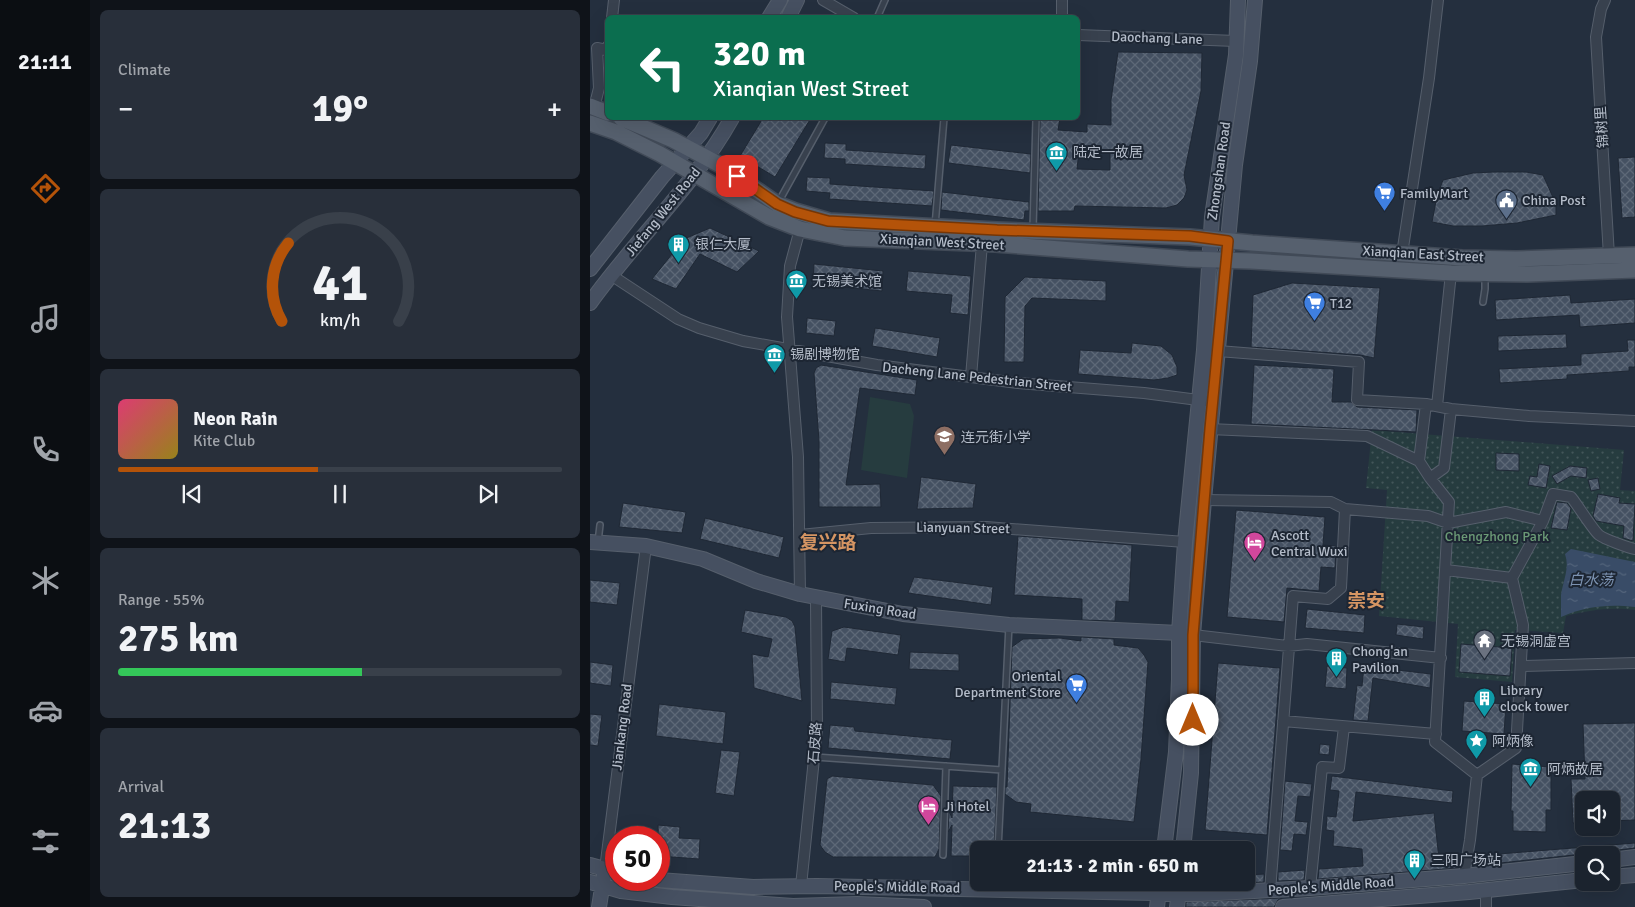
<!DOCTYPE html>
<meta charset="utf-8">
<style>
:root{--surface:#1b232e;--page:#282f3a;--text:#f1f3f6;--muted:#a0a4aa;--line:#39404a;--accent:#b45309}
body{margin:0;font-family:Signika,"Noto Sans SC",sans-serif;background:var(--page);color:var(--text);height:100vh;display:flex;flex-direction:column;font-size:19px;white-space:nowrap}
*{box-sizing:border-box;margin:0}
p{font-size:16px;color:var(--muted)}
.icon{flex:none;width:28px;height:28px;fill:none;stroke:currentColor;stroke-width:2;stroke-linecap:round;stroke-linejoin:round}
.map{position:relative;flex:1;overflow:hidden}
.side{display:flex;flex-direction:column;gap:10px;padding:10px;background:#0f1319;width:500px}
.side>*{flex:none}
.banner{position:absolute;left:15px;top:15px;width:475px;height:105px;border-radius:8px;box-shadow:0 5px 20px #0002,0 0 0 1px var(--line);background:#0b6e4f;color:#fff;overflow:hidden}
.controls{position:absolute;left:985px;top:791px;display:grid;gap:10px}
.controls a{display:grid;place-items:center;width:45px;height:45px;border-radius:8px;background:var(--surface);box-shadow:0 5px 20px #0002,0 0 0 1px var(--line);font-size:25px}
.speed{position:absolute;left:15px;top:826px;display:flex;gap:10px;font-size:25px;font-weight:700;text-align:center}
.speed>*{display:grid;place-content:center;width:65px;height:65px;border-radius:50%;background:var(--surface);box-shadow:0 5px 20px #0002,0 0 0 1px var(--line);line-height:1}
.speed .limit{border:8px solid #d22;background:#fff;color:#111}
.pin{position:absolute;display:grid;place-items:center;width:42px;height:42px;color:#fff;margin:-21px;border-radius:10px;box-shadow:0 2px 8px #0006}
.me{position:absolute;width:55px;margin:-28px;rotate:0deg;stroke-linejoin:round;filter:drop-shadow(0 0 4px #0008)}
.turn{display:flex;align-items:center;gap:18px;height:105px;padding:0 25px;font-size:22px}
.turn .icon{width:65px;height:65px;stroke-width:2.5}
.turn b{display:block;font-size:35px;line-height:42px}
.big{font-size:38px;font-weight:800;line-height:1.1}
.side .tile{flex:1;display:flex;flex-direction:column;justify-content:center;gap:8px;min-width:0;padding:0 18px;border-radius:8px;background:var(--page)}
.side .dial{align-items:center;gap:0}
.dial svg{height:130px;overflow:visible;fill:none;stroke:var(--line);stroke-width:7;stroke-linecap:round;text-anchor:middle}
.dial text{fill:var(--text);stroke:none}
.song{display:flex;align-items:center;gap:15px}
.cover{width:60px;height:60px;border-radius:8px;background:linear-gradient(135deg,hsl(340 70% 55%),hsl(50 70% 35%))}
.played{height:5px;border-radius:2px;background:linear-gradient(90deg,var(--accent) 45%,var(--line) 45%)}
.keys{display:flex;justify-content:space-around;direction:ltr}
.heat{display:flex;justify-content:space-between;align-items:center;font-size:28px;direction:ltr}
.charge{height:8px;border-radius:4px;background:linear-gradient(90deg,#34c759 55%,var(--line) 0)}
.trip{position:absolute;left:380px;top:841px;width:285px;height:50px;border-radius:8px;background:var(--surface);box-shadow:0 5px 20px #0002,0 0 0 1px var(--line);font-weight:800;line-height:50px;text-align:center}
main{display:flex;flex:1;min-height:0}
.menu{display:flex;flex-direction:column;width:90px;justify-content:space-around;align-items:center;background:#0b0e12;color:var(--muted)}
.menu .icon{width:35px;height:35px}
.menu .on{color:var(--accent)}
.menu b{font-size:22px;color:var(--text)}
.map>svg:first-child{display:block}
.grass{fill:url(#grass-dots)}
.pitch{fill:#263c3f}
.water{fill:url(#water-ripples)}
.building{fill:url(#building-cross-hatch);stroke:#1f2835;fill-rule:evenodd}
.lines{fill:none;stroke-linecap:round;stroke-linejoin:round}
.lane-casing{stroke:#565f6c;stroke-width:8}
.street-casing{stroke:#565f6c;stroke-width:12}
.secondary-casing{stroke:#565f6c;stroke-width:16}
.primary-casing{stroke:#414a57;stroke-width:18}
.lane{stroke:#38414e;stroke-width:5}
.street{stroke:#38414e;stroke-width:10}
.secondary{stroke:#465061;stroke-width:14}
.primary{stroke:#56606e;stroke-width:15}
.route-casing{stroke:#753606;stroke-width:12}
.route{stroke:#b45309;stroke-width:9}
.labels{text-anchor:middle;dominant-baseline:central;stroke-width:4;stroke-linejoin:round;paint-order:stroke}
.street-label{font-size:14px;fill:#b4bcc9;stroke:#1d2633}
.poi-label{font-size:14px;fill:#b4bcc9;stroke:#1d2633;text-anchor:start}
.park-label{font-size:14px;fill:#6b9a76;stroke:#1d2633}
.water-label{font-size:15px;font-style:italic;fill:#7c92b1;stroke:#1d2633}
.district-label{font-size:19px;font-weight:bold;fill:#d59563;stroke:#1d2633}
</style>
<main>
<nav class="menu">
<b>21:11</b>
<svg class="icon on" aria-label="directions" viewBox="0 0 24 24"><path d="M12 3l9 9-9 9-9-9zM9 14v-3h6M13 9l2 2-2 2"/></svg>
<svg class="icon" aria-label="music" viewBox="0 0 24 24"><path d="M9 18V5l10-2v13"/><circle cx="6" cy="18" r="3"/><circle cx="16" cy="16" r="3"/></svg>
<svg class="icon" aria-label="phone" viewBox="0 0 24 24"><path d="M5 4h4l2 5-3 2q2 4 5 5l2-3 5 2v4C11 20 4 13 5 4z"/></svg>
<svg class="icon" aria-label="climate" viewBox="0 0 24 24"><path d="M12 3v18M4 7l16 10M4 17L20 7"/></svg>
<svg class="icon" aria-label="car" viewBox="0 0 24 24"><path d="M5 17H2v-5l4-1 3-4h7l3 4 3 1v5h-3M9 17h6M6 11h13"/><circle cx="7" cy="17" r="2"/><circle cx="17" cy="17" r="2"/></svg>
<svg class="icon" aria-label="filters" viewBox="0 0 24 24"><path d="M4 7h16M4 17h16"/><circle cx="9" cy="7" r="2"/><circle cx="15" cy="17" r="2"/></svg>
</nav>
<section class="side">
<div class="tile"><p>Climate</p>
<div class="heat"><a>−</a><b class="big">19°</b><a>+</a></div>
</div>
<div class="tile dial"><svg viewBox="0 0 100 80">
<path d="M14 69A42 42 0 1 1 86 69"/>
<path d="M14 69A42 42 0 0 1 18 21" stroke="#b45309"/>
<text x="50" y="56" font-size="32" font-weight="700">41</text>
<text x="50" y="72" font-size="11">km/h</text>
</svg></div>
<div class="tile">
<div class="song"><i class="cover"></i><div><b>Neon Rain</b><p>Kite Club</p></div></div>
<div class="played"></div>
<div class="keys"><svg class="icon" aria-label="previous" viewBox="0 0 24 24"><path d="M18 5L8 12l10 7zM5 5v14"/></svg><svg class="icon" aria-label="pause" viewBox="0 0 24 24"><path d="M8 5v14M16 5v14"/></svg><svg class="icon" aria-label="next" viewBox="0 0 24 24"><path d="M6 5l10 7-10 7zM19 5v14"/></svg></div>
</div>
<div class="tile"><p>Range · 55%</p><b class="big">275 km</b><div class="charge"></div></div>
<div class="tile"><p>Arrival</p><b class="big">21:13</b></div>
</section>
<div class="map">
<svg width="1045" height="907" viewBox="0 0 1045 907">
<defs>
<pattern id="grass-dots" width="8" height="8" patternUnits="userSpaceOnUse" patternTransform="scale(1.25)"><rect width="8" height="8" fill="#263c3f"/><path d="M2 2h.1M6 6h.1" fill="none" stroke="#435659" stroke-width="1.8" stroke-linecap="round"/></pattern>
<pattern id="water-ripples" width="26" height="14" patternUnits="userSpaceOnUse" patternTransform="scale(1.25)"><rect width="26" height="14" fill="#394c67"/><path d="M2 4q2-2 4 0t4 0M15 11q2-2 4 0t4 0" fill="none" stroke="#53647b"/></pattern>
<pattern id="building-cross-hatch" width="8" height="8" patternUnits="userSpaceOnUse" patternTransform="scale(1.25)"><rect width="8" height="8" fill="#455162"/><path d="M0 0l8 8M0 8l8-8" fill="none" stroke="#5d6877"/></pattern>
</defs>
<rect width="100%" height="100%" fill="#242f3e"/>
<path class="grass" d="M782,430L1034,450L1030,490L1045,491V610C1020,607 1001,610 976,616L973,633L925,630L922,682L865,677L868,624L789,616L797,490L776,488Z"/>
<path class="pitch" d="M280,397L320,404L324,416L317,478L271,470Z"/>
<path class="water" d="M981,549L1045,562V607C1018,604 996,606 971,617C971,610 971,602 971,595C973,581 980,568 975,554Z"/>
<path class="building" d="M528,52L612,53L611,91L594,175L597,190L594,198L587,205L576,208L485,206L484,211H448L450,118H470L468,130L497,132V124L521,125V100ZM489,151H520V170L487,169Z
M173,118H221L185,177L150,156Z
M235,143L256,144V150L336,155L335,169L255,164V159L234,158Z
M361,145L441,154L440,173L358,163Z
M1045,157V217L1032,218L1028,158Z
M904,172H936L953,175L966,204V215L927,223L892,226H863L842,222L847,196L853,180L883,173Z
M217,177L240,178V184L344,191L342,206L239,199L240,193L216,191Z
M352,192L439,202V211H435L434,220L351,210Z
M120,228L169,251L147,272L110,254L86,289L62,279L94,239Z
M224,264L293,271L292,291L223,284Z
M318,271L381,276L378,315L360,313L362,295L316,291Z
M435,277L516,281V301L442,298L435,306L434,362H414L415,297Z
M702,283L790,288L784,358L770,355L661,347L663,295Z
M980,295L981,303L1045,299V323L990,327L989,315L906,320L905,300Z
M217,318L246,321L244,336L216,333Z
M285,328L350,338L347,357L282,346Z
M976,334L977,348L908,351V336Z
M1037,340H1045V367H1039V371L977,375V379L910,383L909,369L991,365V354L1038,351Z
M542,343L571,346L582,355L587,367V375L578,378L564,380L488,374L490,350L541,353Z
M231,365L327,380L325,395L270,388L256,485L290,484L291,507H229V441L224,373L226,368Z
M664,365L744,369L742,402H761L767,407L827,410L826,432L661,424Z
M906,453L929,454V471L906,470Z
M949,464L960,466L956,488L938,485L940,476L947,477Z
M980,466L997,468L996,478L981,476L967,484L962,476Z
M331,477L386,484L383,508L327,509Z
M1008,478L1010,489L1001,491L998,480Z
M1008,494L1030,498L1029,503L1045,504L1043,541L1033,538L1034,526L1006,521L1003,516Z
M967,502L977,503L981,508L977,530L961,528Z
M33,503L96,512L92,533L29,527Z
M646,510L735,517L733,545L746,546L745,568L731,567L729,591L697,588L694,622L637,617Z
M115,518L194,537L189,558L110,539Z
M428,536L542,545L539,602L526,601L525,621L492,620V599L424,595Z
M324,577L403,587L401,605L318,593Z
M0,580L30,583L27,605L0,602Z
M717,609L775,615L774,633L715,628Z
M155,610L196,617L202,621L205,627L212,701L164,688L162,654L178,657L182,639L151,632Z
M807,624L834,627L833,639L806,635Z
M254,627L311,635L308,655L257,648L255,662L238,659L242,631Z
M491,637L524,639V645L548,648L554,655L558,662L551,759L544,822L440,812L441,804L426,802L415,794V787H417L422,647L433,639L470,638L491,641Z
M871,644L922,648L920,676L869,672Z
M320,652L369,654V671L319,669Z
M0,662L23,665L21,686L0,683Z
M628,663L690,668L677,835L615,830Z
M737,666L757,668L756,689L735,687Z
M774,666L841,674L840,688L783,678L778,721L763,720L767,685L772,686Z
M241,682L307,688L305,705L240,699Z
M874,701L916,704L914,734L872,731Z
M69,704L136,712L133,744L66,736Z
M0,714L12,715L8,746L0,745Z
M1045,723V820L1021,821V800H994V822L983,823L981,779H995L993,724Z
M240,725L264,727L265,731L362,740L360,759L238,748Z
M730,744L740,745L739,755L729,754Z
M131,750L150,752L144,796L125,793Z
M922,764L961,767V810H956V832L923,831V811H921Z
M242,776L343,785L351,796L349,849L345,857H243L235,852L230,845L237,779Z
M742,776L863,791L862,803L766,792L763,821L844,813L849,859L870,858L868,868L728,879L729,869L773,866L772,849L743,846L744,831L736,830L737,816L746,817L749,791L740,790Z
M695,781L722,784L720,797L708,796L705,821L718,822L716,835L704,834L702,851L690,850Z
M363,786L407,787L404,850H389V856H361L362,825L358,832L359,811L362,818Z
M68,825L90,827L89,838L110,839L109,859L69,856Z
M1045,843V848L1020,851L1014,855L993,854L883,866L884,856Z
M715,870L714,880L688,881V872Z
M674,874V882L598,885L599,882H656V875Z
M692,898L688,900L684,907H596V902Z"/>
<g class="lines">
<defs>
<path id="lane" d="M287,18L295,0
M188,203L235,118
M345,226L354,118
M443,229L446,118
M893,302L895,289V274
M8,542L10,525
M225,757L412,770
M408,850L419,625
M353,855L356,766"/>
<path id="street" d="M233,0L264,18
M1015,0L1011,9L1006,37L1019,256
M22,18L24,0
M472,18V0
M488,35L646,41
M4,108L9,88L7,48L17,50L18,46
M812,254L839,78L848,0
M21,275L88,319L109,328L153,341L287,365L428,383L554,393L616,401
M628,351L769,362L767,400L836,404L861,409L939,416L1045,421
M381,377L392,244
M836,404L829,461L840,478L854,468L861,409
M847,406L861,273
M619,429L777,436L829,461
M840,478L859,502L845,742L887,775
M614,500L741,502L755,509L751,588L738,599L703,596L680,891
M755,509L838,516L858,523L916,512L953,521L963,494L981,497C987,504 1003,530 1009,535C1014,539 1039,548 1045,549
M210,535L281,528L396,527L595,542
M856,570L922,578L933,625L926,748L887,775L880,840L874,876
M922,578L953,521
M210,594L208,457L197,317L200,266L210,229
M603,635L698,646L717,644L851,658
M932,666L1045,663
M693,721L846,734
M15,869L56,546
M211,886L227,729L226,598
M720,888L732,767L749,768L754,727
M896,891V907"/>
<path id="secondary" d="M179,18L190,0
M198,18L207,0
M0,269L72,177L111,133L120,118
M0,303C45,240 104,186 142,118
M0,542L56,546L113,559L166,581L210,594L313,614L419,625L589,633
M574,850L586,752L589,679V633L595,542L614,350L622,217L646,55L648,0
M593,850L601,773L603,635L614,500L645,165L660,61L665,0
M1021,860L1045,857
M0,865L26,872
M1021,877L1045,875
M69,880L163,887L227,886L611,894L720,888L874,876L994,863
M0,882L31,891L82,897L203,906L267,904L334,907
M9,907L15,869
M567,907L570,882
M587,907L590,882
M693,907L879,892L994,880"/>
<path id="primary" d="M0,106L18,113
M31,118L83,140L134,167L187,204L205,211L239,221L407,230L600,237L662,243L872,258L926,259L1045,255
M0,123L26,132L70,154L179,217L210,229L255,238L405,244L598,259L661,261L861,273L938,274L1045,270"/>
</defs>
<use href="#lane" class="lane-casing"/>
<use href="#street" class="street-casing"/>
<use href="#secondary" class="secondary-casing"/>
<use href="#primary" class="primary-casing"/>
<use href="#lane" class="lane"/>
<use href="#street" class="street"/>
<use href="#secondary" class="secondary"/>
<use href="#primary" class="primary"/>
</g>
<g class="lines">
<defs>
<path id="route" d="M147,176L187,204L205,212L238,221L407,230L600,236L638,241L620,429L603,635V720"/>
</defs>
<use href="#route" class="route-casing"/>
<use href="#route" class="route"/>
</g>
<defs>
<symbol id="museum-pin" viewBox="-11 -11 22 30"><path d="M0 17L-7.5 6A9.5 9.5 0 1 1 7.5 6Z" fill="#0f9aa8" stroke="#1d2633"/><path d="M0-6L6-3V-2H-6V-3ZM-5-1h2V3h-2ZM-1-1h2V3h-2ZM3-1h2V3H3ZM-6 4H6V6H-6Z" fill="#fff"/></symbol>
<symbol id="supermarket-pin" viewBox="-11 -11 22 30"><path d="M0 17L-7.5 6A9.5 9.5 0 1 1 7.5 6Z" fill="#3f7fe0" stroke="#1d2633"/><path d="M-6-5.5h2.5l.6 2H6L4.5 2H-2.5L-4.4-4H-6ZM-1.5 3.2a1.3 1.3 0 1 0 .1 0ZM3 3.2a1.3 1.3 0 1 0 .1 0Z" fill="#fff"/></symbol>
<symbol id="civic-pin" viewBox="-11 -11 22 30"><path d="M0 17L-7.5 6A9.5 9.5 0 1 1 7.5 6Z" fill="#5c6f8a" stroke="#1d2633"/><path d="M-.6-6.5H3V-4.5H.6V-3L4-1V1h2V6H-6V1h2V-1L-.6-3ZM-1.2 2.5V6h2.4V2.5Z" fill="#fff"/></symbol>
<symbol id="building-pin" viewBox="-11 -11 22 30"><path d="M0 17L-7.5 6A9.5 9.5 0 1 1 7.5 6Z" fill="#0f9aa8" stroke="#1d2633"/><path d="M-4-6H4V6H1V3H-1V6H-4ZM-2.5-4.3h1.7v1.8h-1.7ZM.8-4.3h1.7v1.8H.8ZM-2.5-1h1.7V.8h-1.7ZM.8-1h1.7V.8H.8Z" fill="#fff"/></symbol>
<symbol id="school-pin" viewBox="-11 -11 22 30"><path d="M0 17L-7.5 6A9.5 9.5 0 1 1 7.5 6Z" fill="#8d6e63" stroke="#1d2633"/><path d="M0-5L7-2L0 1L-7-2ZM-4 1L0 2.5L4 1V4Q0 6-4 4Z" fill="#fff"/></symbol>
<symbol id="hotel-pin" viewBox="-11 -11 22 30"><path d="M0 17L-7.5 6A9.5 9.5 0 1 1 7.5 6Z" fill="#d1479c" stroke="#1d2633"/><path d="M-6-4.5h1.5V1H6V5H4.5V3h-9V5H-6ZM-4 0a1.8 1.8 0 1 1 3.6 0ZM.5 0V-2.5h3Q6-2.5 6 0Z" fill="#fff"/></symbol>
<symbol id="temple-pin" viewBox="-11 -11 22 30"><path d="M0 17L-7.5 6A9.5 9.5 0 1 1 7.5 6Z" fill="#6b7280" stroke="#1d2633"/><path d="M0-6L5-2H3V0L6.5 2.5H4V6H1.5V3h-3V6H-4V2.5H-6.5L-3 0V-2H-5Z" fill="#fff"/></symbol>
<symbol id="sight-pin" viewBox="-11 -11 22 30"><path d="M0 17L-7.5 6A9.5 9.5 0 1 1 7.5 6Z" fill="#0f9aa8" stroke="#1d2633"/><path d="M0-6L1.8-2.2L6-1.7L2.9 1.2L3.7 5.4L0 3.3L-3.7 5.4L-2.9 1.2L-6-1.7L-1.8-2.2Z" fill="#fff"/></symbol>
</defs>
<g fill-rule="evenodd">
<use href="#museum-pin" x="454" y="140" width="25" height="34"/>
<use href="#supermarket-pin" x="782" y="180" width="25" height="34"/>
<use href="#civic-pin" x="904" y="188" width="25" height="34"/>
<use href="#building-pin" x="76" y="232" width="25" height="34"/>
<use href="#museum-pin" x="194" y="268" width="25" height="34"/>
<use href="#supermarket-pin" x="712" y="290" width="25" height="34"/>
<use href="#museum-pin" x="172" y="342" width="25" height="34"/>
<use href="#school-pin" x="342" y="424" width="25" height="34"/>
<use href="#hotel-pin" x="652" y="530" width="25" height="34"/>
<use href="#temple-pin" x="882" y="628" width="25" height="34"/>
<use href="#building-pin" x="734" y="646" width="25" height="34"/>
<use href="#supermarket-pin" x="474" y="672" width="25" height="34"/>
<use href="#building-pin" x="882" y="686" width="25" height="34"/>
<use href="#sight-pin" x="874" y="728" width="25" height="34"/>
<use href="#museum-pin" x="928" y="756" width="25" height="34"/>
<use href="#hotel-pin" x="326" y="794" width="25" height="34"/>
<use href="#building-pin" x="812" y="848" width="25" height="34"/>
</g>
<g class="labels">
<g class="street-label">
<text transform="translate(567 38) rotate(2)">Daochang Lane</text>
<text transform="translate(1012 127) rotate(-94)">锦树里</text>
<text transform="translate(629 171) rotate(-82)">Zhongshan Road</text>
<text transform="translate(73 212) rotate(-51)">Jiefang West Road</text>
<text transform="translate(352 242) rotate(3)">Xianqian West Street</text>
<text transform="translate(833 254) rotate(3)">Xianqian East Street</text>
<text transform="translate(387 377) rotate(6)">Dacheng Lane Pedestrian Street</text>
<text transform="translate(373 528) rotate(1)">Lianyuan Street</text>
<text transform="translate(290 609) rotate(9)">Fuxing Road</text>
<text transform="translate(32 727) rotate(-83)">Jiankang Road</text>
<text transform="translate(225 743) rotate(-86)">石皮路</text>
<text transform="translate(741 886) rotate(-4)">People's Middle Road</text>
<text transform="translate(307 887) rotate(1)">People's Middle Road</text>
</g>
<g class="poi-label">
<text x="483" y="152">陆定一故居</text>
<text x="810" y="193">FamilyMart</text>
<text x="932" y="200">China Post</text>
<text x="105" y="244">银仁大厦</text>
<text x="222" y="281">无锡美术馆</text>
<text x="740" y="303">T12</text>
<text x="200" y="354">锡剧博物馆</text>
<text x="371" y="437">连元街小学</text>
<text x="681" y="535">Ascott<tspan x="681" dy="16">Central Wuxi</tspan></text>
<text x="911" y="641">无锡洞虚宫</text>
<text x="762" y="651">Chong'an<tspan x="762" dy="16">Pavilion</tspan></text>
<text x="471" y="676" text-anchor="end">Oriental<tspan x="471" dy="16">Department Store</tspan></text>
<text x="910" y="690">Library<tspan x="910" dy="16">clock tower</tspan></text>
<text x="902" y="741">阿炳像</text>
<text x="957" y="769">阿炳故居</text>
<text x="354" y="806">Ji Hotel</text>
<text x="841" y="860">三阳广场站</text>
</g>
<g class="park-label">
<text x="907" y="536">Chengzhong Park</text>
</g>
<g class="water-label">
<text x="1001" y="580">白水荡</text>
</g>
<g class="district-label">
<text x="238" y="543">复兴路</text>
<text x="776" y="601">崇安</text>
</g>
</g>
</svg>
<div class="controls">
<a><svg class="icon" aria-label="sound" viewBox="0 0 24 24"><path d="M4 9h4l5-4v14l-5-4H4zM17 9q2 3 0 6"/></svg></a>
<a><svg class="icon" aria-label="search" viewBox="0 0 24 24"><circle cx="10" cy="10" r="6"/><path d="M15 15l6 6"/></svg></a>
</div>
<div class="speed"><div class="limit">50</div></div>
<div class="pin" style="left:147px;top:176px;background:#d93025"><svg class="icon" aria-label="arrive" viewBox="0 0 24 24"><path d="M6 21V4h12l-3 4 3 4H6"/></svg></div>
<svg class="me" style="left:603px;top:720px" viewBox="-20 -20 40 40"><circle r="19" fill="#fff"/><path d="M0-13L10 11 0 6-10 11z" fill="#b45309"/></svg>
<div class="trip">21:13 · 2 min · 650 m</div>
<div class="banner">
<div class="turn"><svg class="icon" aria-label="left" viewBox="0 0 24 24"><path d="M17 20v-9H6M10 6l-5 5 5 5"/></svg><div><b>320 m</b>Xianqian West Street</div></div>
</div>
</div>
</main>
